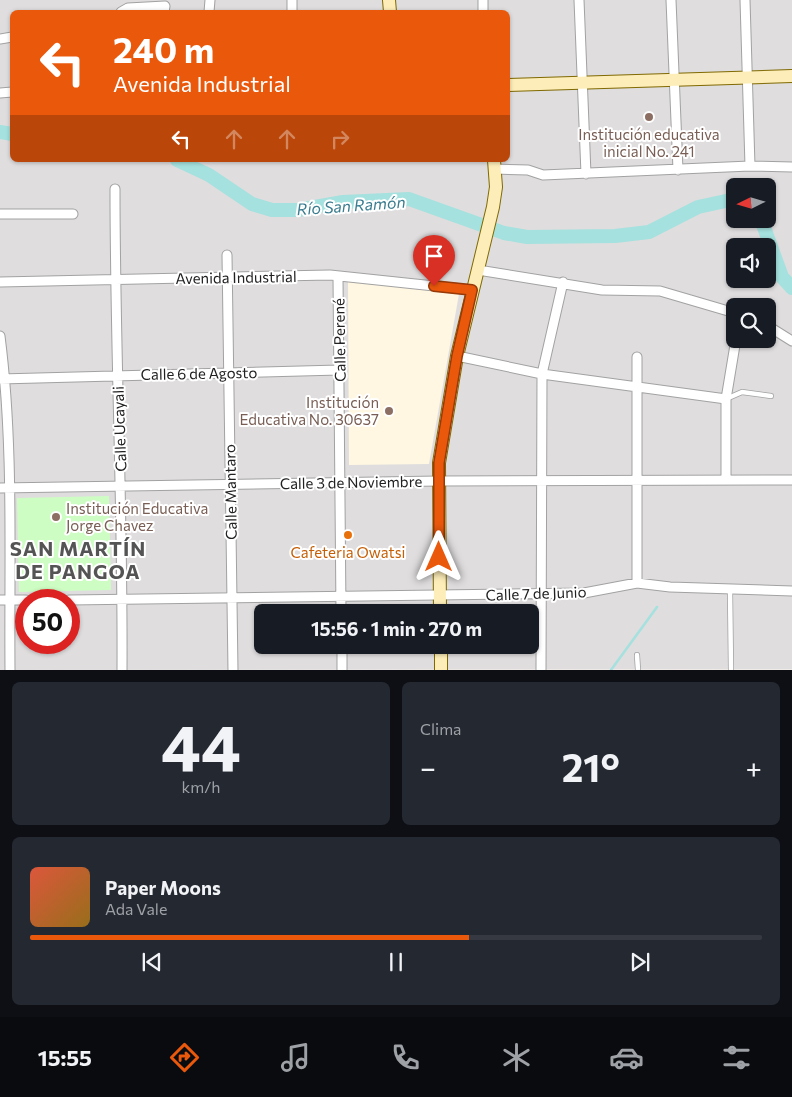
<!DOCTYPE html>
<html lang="es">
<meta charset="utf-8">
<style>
:root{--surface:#171b24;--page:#242831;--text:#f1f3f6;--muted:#9ea1a6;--line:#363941;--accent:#ea580c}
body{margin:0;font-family:Commissioner,sans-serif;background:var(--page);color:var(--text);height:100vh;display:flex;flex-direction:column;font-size:19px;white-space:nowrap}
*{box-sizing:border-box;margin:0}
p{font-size:16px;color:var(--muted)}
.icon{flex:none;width:28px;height:28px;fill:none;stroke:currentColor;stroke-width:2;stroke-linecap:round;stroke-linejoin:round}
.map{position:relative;height:670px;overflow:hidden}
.side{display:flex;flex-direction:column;gap:12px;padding:12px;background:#0d0f14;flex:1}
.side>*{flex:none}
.guide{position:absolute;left:10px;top:10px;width:500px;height:152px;border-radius:8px;box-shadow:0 1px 4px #0004;background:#ea580c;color:#fff;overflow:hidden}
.needle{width:32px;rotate:265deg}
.fabs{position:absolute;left:726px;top:178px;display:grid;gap:10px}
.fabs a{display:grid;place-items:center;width:50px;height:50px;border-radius:8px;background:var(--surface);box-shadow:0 1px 4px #0004;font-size:25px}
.speed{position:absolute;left:15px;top:589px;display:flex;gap:10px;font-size:25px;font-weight:700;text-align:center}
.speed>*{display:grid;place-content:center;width:65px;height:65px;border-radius:50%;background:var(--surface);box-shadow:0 1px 4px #0004;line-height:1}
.speed .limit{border:8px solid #d22;background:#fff;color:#111}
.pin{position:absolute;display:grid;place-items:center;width:42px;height:42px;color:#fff;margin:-51px -21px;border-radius:50% 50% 50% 0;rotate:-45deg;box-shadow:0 0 5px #0007}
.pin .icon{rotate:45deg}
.me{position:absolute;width:55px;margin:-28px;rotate:0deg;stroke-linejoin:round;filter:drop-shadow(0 0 4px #0008)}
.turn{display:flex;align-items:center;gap:18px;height:105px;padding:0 20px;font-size:22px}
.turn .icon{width:65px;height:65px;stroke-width:2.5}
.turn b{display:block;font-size:35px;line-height:42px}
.lanes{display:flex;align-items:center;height:48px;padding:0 20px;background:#0003;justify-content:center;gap:25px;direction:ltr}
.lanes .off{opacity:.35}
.big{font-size:38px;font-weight:700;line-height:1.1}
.side .card{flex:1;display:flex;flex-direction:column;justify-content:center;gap:8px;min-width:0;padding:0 18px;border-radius:8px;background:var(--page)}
.side .dial{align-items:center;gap:0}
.dial b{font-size:65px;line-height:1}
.song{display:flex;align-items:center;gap:15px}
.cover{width:60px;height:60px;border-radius:8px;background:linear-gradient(135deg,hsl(10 70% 55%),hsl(40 70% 35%))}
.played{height:5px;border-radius:2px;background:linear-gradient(90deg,var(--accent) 60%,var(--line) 60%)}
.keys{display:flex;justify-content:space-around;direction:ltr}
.heat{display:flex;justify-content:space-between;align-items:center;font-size:28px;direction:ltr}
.side .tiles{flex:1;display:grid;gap:12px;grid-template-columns:1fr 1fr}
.card:last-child{grid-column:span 2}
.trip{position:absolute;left:254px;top:604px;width:285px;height:50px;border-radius:8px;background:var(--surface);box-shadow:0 1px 4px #0004;font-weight:700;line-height:50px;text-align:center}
.tab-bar{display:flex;height:80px;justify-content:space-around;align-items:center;background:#090b0e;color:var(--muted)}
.tab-bar .icon{width:35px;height:35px}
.tab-bar .on{color:var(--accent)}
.tab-bar b{font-size:22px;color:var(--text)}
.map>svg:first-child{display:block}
.residential{fill:#dfddde;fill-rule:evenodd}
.education{fill:#fff7e2}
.park{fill:#cefdc3}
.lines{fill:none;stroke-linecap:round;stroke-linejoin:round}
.stream{stroke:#a5e1de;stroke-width:2.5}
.river{stroke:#a5e1de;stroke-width:14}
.lane-casing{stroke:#a2a2a2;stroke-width:6}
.street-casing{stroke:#a2a2a2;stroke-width:11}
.secondary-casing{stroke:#7f6900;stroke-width:14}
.lane{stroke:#fff;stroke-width:4.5}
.street{stroke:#fff;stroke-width:9}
.secondary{stroke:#fdedb9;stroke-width:12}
.route-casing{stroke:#983908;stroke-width:12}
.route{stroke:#ea580c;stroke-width:9}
.education-dot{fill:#8d6e63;stroke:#fff;stroke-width:2}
.food-dot{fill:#e8710a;stroke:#fff;stroke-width:2}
.labels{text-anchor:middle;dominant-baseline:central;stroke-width:4;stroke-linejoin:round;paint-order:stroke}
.education-label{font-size:15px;fill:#785e54;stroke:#fff}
.street-label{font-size:15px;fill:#212121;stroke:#fff}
.food-label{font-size:15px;fill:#c56008;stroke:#fff}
.water-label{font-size:16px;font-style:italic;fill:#397b8e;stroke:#fff}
.district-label{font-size:20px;font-weight:bold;letter-spacing:1px;fill:#545454;stroke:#fff}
</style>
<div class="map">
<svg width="792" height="670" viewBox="0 0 792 670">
<rect width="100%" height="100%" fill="#f1ebe7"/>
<path class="residential" d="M0,0H792V669L0,670ZM12,12H508V160H12ZM735,186H768V219H735ZM735,246H768V279H735ZM735,306H768V339H735ZM26,600H69V642H26ZM262,612H530V645H262Z"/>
<path class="education" d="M348,281L459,294L429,464L349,465Z"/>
<path class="park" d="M109,496L111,590L19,592L17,498Z"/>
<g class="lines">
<path class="stream" d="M611,670L657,607"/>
<path class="river" d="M0,132L12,134
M177,160L209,175L252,204L272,210H298L343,202L409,199L504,233L527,237L615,236L649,232L698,207L735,199
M761,219L782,277L792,288"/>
<defs>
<path id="lane" d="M726,399L742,392L771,396
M730,589L731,670
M637,655L638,670"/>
<path id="street" d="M292,0V12
M579,0L586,174
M671,0L678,170
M745,0L750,166L792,167
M121,12L128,8L165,6L164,12
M209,12L210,0
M483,12V0
M0,39L12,37
M0,93L12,92
M494,169L528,170L543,175L750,166
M115,189C115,350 123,509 122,670
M0,214H73
M227,255L233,670
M478,270L602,290L660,291L735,313
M338,277L341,612
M0,282L330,275L472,290
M768,326L792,341
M0,336C14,446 9,559 10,670
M457,356L542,374L726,399
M0,379L339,370
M726,479V399L736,339
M0,488L439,481L792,480
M637,583V357
M0,600H26
M69,600L584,593L637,583L670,587L792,591
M342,645V670
M541,670L542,374L563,282"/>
<path id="secondary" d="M389,0L390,12
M508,85L792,76
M440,612L439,463L457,356L493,207L496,187L494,160
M441,645V670"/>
</defs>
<use href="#lane" class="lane-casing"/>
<use href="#street" class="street-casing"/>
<use href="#secondary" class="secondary-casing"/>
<use href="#lane" class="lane"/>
<use href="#street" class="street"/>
<use href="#secondary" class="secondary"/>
</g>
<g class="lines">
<defs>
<path id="route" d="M434,286L472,290L457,356L439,463V557"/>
</defs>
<use href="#route" class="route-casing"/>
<use href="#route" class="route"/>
</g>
<g class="education-dot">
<circle cx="649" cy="117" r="5"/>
<circle cx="389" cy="411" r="5"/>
<circle cx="56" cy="517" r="5"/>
</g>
<circle class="food-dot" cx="348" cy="535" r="5"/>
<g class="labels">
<g class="education-label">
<text x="649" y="134">Institución educativa<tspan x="649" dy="17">inicial No. 241</tspan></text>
<text x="379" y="402" text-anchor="end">Institución<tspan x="379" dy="17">Educativa No. 30637</tspan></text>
<text x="66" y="508" text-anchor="start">Institución Educativa<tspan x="66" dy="17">Jorge Chavez</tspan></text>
</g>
<g class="street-label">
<text transform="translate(236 277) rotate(-1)">Avenida Industrial</text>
<text transform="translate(339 340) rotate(-91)">Calle Perené</text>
<text transform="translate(199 373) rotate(-1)">Calle 6 de Agosto</text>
<text transform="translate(119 429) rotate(-92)">Calle Ucayali</text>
<text transform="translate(351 482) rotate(-1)">Calle 3 de Noviembre</text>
<text transform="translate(230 492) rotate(-91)">Calle Mantaro</text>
<text transform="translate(536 593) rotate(-2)">Calle 7 de Junio</text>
</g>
<g class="food-label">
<text x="348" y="552">Cafeteria Owatsi</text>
</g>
<g class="water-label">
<text transform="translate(351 205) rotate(-4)">Río San Ramón</text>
</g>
<g class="district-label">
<text x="78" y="548">SAN MARTÍN<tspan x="78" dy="23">DE PANGOA</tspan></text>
</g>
</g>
</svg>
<div class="fabs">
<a><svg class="needle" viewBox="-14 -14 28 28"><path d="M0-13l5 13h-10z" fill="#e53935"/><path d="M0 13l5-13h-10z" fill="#9ea1a6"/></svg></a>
<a><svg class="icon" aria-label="sound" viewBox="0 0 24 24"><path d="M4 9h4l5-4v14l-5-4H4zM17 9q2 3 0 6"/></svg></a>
<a><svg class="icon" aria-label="search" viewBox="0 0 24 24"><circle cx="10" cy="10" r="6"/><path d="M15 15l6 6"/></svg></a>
</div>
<div class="speed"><div class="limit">50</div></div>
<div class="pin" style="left:434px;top:286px;background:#d93025"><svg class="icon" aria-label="arrive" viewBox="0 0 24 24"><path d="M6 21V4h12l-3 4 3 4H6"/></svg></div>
<svg class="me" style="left:439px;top:557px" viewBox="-20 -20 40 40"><path d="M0-17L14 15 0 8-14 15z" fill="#ea580c" stroke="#fff" stroke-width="4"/></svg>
<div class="trip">15:56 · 1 min · 270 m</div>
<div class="guide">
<div class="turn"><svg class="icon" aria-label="left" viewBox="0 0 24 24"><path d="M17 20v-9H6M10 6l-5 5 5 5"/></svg><div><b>240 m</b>Avenida Industrial</div></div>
<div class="lanes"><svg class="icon" aria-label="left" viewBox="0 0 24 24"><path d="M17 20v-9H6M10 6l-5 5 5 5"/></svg><svg class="icon off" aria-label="ahead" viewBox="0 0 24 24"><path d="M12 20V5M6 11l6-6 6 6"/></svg><svg class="icon off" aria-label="ahead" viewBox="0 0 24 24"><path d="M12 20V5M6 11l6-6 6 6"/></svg><svg class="icon off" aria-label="right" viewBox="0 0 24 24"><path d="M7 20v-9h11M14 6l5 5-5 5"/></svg></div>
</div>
</div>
<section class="side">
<div class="tiles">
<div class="card dial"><b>44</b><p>km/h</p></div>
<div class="card"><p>Clima</p>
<div class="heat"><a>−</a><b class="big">21°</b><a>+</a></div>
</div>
<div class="card">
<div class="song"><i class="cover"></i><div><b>Paper Moons</b><p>Ada Vale</p></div></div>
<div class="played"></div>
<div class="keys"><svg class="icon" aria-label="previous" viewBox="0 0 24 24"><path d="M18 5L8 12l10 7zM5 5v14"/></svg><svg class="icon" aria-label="pause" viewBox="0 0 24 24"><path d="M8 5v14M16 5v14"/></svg><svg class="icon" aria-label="next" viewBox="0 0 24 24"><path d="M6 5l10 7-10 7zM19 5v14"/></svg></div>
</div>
</div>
</section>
<nav class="tab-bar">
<b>15:55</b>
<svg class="icon on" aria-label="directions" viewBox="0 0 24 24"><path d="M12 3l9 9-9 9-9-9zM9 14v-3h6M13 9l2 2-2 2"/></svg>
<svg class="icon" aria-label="music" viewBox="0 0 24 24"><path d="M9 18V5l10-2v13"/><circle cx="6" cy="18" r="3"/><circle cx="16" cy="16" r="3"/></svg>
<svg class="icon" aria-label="phone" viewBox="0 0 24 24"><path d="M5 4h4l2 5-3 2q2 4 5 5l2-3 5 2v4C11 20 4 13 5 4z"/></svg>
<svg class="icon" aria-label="climate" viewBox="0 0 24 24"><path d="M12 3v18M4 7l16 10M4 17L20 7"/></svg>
<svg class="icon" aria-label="car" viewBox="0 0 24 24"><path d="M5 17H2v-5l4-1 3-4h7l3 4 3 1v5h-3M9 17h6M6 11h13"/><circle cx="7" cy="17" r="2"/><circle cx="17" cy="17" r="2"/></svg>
<svg class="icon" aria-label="filters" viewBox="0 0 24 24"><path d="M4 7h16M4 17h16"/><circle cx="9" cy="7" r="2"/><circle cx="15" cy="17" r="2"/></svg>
</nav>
